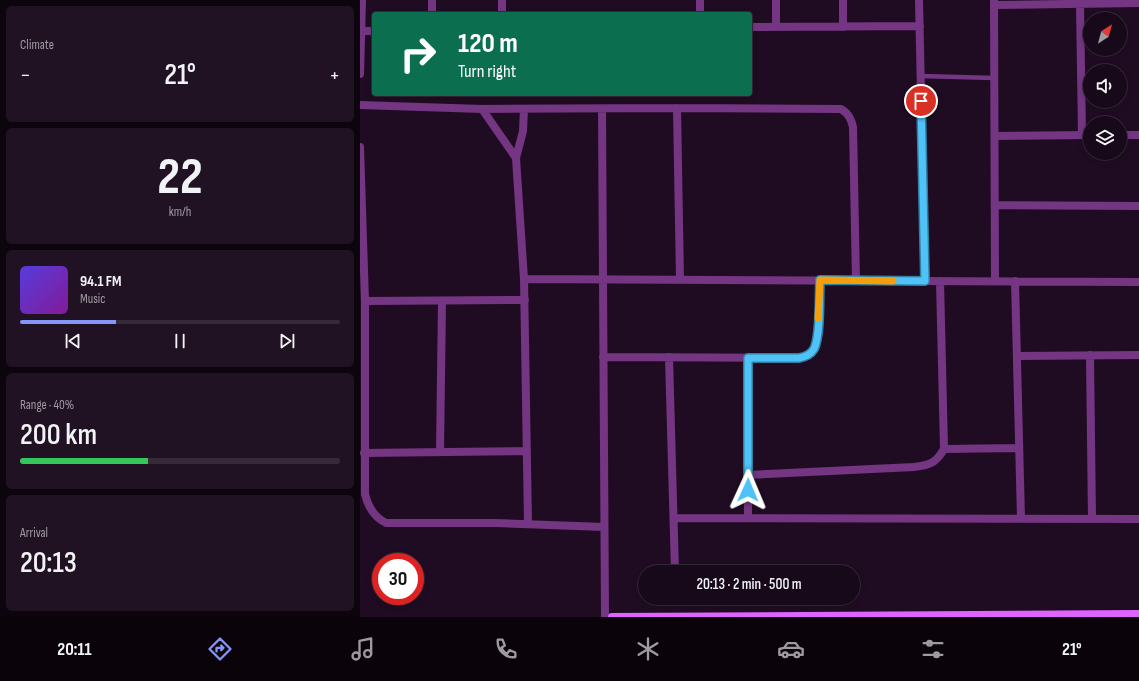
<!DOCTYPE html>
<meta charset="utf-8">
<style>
:root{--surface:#18091a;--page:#211223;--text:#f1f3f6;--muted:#9f9aa2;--line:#362a39;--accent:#8594f7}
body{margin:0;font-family:"Sofia Sans Condensed",sans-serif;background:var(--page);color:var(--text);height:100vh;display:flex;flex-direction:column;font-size:15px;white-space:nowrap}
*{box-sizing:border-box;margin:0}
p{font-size:13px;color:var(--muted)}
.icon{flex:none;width:22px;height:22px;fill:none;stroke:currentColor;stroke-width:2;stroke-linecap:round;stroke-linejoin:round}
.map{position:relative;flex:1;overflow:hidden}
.panel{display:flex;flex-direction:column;gap:6px;padding:6px;background:#0d050e;width:360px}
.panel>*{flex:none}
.banner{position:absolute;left:12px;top:12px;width:380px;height:84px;border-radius:4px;box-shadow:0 2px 6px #0003,0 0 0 1px var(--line);background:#0b6e4f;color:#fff;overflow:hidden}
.needle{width:26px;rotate:36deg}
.fabs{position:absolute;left:723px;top:12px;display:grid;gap:8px}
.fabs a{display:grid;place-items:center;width:44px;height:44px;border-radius:50%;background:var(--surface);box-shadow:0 2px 6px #0003,0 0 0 1px var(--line);font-size:20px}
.speed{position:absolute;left:12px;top:553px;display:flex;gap:8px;font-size:20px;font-weight:700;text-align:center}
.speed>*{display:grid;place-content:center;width:52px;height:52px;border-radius:50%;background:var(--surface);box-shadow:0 2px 6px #0003,0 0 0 1px var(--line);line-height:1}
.speed .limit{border:6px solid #d22;background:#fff;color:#111}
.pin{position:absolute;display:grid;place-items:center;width:34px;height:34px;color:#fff;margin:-17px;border:2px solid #fff;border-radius:50%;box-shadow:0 1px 4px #0007}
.me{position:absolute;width:44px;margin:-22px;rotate:1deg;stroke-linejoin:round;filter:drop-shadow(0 0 3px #0008)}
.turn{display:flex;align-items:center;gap:14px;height:84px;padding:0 20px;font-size:18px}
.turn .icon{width:52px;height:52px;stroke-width:2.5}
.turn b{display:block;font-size:28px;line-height:34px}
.big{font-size:30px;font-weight:600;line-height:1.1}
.panel .tile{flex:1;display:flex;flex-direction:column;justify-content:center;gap:6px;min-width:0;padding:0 14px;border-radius:6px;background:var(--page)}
.panel .dial{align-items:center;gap:0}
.dial b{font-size:52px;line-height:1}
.song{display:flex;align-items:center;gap:12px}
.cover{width:48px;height:48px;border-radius:6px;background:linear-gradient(135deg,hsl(250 70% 55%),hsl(290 70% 35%))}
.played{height:4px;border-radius:2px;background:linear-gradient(90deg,var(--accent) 30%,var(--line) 30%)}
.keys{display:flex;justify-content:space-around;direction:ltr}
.heat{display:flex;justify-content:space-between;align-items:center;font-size:22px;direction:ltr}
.charge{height:6px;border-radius:3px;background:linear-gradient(90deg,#34c759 40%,var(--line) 0)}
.trip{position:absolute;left:278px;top:565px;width:222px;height:40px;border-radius:20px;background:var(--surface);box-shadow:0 2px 6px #0003,0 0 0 1px var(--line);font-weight:600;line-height:40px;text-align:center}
.tabs{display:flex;height:64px;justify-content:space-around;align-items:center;background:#0a040a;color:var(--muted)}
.tabs .icon{width:28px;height:28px}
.tabs .active{color:var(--accent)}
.tabs b{font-size:18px;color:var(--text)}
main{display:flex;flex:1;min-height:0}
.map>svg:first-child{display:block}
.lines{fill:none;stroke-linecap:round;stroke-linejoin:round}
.lane{stroke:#743682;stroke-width:4.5}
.street{stroke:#743682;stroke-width:8}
.secondary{stroke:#df64ff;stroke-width:8}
.route-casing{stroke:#337fa1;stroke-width:10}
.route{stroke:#4fc3f7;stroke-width:7}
.slow{stroke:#f59e0b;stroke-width:7}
</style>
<main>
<section class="panel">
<div class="tile"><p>Climate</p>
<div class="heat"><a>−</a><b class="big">21°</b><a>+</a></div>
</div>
<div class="tile dial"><b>22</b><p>km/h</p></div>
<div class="tile">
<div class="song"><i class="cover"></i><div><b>94.1 FM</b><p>Music</p></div></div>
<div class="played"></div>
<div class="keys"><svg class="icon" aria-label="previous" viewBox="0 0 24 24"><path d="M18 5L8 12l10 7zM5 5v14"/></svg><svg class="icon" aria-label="pause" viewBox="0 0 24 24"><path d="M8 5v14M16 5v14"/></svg><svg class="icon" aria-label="next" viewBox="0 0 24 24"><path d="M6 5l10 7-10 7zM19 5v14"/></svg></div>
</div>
<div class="tile"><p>Range · 40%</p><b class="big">200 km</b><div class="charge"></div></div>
<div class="tile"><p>Arrival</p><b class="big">20:13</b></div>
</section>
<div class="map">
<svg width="779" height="617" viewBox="0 0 779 617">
<rect width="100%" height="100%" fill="#200c22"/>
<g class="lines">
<path class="lane" d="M561,76L634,78"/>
<path class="street" d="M72,0V14
M340,0V14
M416,0V27
M483,0V27
M559,0L565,281
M634,0L635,281
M720,4L722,135
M634,5L779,3
M142,14V0
M390,27L560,26
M2,31H14
M0,74L2,0
M0,105L122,109L317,108L481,109C489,114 491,119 493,127L496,281
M317,108L320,280
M122,109L156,158
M164,109L163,131L156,158L164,279L168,524
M242,109L245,617
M760,135H779
M635,136L730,135
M0,147L5,301V494C8,507 14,517 26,523H135L244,527
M635,205L779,206
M164,279L779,282
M655,281L661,519
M5,301L165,300
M730,355L732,519
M657,356L779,355
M243,357L442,358C447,356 452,353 454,348C461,333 459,298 459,281
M309,357L315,572
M584,449L659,448
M80,452L82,301
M4,453L167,451
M388,475L554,467C570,465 576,463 584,449L580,281
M315,518L779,519
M388,518V358"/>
<path class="secondary" d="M252,617L779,614"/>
</g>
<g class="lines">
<defs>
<path id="route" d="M388,490V358H439C445,357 451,354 454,349C461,335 459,297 460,280L565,281L561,101"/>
</defs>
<use href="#route" class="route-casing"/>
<use href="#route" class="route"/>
<path class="slow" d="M458,318L460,280L533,281"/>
</g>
</svg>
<div class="fabs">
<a><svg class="needle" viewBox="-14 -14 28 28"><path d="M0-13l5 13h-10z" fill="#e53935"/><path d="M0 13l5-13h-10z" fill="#9f9aa2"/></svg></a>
<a><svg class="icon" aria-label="sound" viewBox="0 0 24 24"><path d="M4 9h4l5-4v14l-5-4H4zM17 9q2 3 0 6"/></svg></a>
<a><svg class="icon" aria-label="layers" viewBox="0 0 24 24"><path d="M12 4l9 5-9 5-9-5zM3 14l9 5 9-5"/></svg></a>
</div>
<div class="speed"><div class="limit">30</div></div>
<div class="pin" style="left:561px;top:101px;background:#d93025"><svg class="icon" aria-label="arrive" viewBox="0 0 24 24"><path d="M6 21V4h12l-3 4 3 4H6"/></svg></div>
<svg class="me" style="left:388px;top:490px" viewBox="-20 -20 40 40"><path d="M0-17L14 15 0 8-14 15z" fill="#4fc3f7" stroke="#fff" stroke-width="4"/></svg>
<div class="trip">20:13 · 2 min · 500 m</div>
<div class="banner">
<div class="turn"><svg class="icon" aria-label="right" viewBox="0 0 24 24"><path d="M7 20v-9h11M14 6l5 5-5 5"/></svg><div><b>120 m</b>Turn right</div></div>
</div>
</div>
</main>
<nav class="tabs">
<b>20:11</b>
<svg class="icon active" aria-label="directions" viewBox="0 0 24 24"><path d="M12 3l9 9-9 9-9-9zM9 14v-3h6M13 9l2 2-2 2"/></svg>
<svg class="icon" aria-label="music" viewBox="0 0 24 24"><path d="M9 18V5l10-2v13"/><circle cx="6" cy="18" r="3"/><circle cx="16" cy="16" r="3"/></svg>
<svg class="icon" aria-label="phone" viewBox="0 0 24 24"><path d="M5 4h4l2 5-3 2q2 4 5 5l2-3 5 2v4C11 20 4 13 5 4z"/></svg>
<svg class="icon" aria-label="climate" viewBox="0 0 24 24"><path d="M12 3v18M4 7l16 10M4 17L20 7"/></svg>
<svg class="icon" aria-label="car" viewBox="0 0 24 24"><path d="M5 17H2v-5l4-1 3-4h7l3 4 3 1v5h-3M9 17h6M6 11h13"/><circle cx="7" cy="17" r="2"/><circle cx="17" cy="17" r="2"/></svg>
<svg class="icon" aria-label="filters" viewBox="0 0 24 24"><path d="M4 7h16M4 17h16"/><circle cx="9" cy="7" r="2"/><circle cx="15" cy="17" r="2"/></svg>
<b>21°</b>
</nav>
